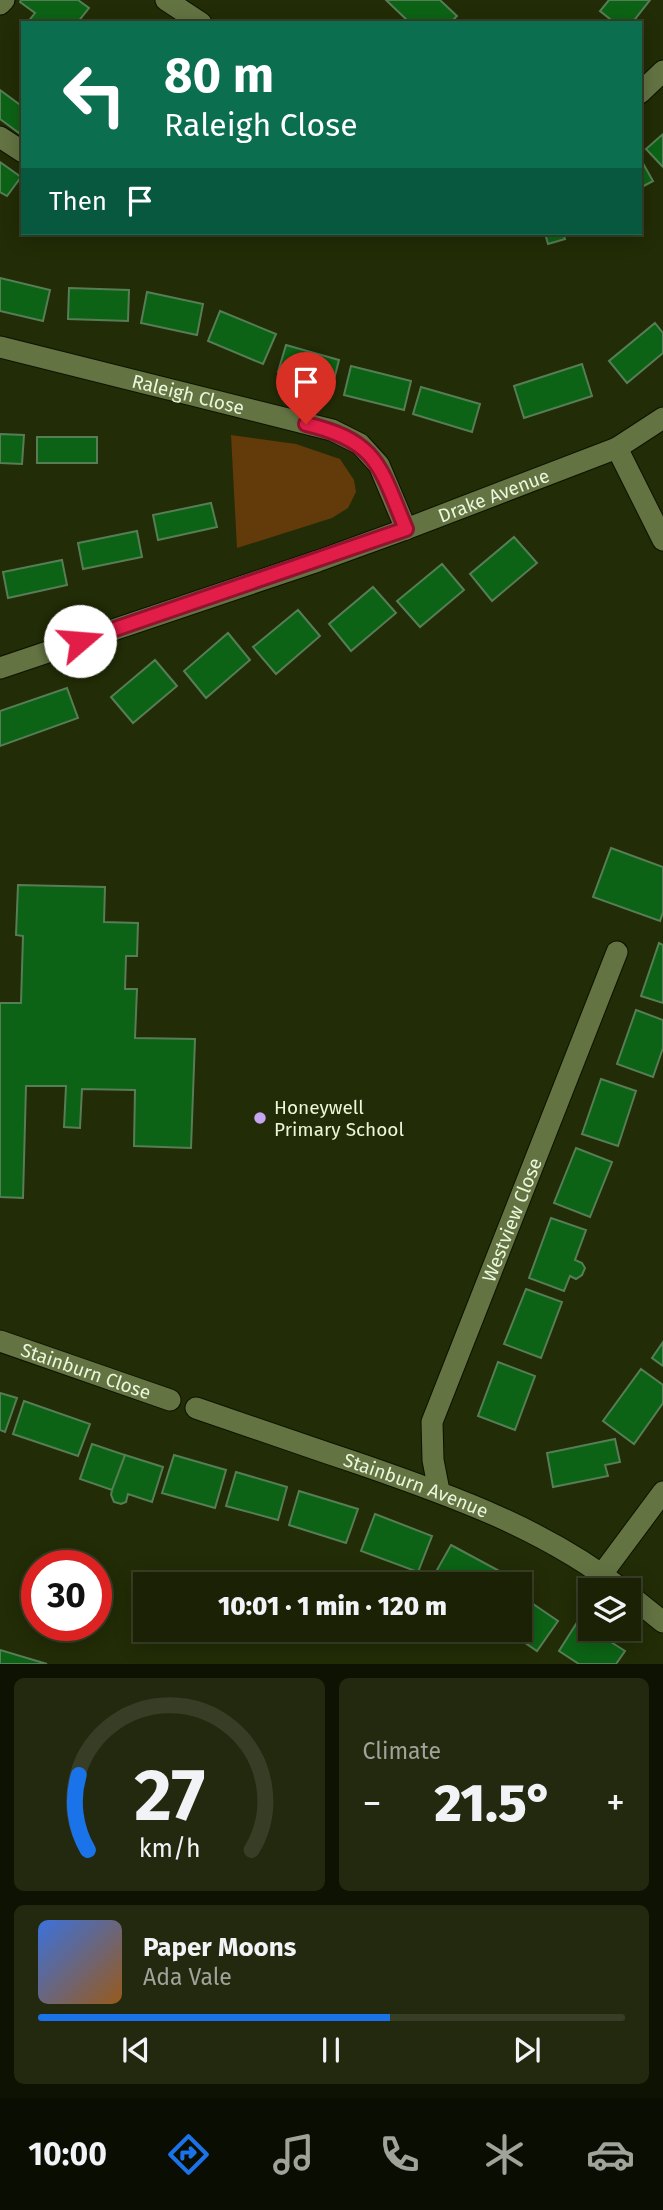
<!DOCTYPE html>
<meta charset="utf-8">
<style>
:root{--surface:#1a2104;--page:#23290e;--text:#f1f3f6;--muted:#9fa39a;--line:#383e26;--accent:#1a73e8}
body{margin:0;font-family:"Fira Sans",sans-serif;background:var(--page);color:var(--text);height:100vh;display:flex;flex-direction:column;font-size:26px;white-space:nowrap}
*{box-sizing:border-box;margin:0}
p{font-size:23px;color:var(--muted)}
.icon{flex:none;width:38px;height:38px;fill:none;stroke:currentColor;stroke-width:2;stroke-linecap:round;stroke-linejoin:round}
.map{position:relative;height:1664px;overflow:hidden}
.panel{display:flex;flex-direction:column;gap:14px;padding:14px;background:#0e1202;flex:1}
.panel>*{flex:none}
.banner{position:absolute;left:21px;top:21px;width:621px;height:214px;border-radius:0px;box-shadow:0 4px 18px #0003,0 0 0 2px var(--line);background:#0b6e4f;color:#fff;overflow:hidden}
.tools{position:absolute;left:578px;top:1578px;display:grid;gap:14px}
.tools a{display:grid;place-items:center;width:63px;height:63px;border-radius:0px;background:var(--surface);box-shadow:0 4px 18px #0003,0 0 0 2px var(--line);font-size:35px}
.speed{position:absolute;left:21px;top:1550px;display:flex;gap:14px;font-size:35px;font-weight:700;text-align:center}
.speed>*{display:grid;place-content:center;width:91px;height:91px;border-radius:50%;background:var(--surface);box-shadow:0 4px 18px #0003,0 0 0 2px var(--line);line-height:1}
.speed .limit{border:10px solid #d22;background:#fff;color:#111}
.pin{position:absolute;display:grid;place-items:center;width:60px;height:60px;color:#fff;margin:-72px -30px;border-radius:50% 50% 50% 0;rotate:-45deg;box-shadow:0 0 7px #0007}
.pin .icon{rotate:45deg}
.me{position:absolute;width:77px;margin:-38px;rotate:72deg;stroke-linejoin:round;filter:drop-shadow(0 0 5px #0008)}
.turn{display:flex;align-items:center;gap:24px;height:147px;padding:0 28px;font-size:32px}
.turn .icon{width:91px;height:91px;stroke-width:2.5}
.turn b{display:block;font-size:49px;line-height:60px}
.then{display:flex;align-items:center;height:66px;padding:0 28px;background:#0003;gap:14px;font-size:26px}
.big{font-size:52px;font-weight:800;line-height:1.1}
.panel .widget{flex:1;display:flex;flex-direction:column;justify-content:center;gap:10px;min-width:0;padding:0 24px;border-radius:10px;background:var(--page)}
.panel .dial{align-items:center;gap:0}
.dial svg{height:182px;overflow:visible;fill:none;stroke:var(--line);stroke-width:7;stroke-linecap:round;text-anchor:middle}
.dial text{fill:var(--text);stroke:none}
.song{display:flex;align-items:center;gap:21px}
.cover{width:84px;height:84px;border-radius:10px;background:linear-gradient(135deg,hsl(220 70% 55%),hsl(30 70% 35%))}
.played{height:7px;border-radius:4px;background:linear-gradient(90deg,var(--accent) 60%,var(--line) 60%)}
.keys{display:flex;justify-content:space-around;direction:ltr}
.heat{display:flex;justify-content:space-between;align-items:center;font-size:38px;direction:ltr}
.panel .tiles{flex:1;display:grid;gap:14px;grid-template-columns:1fr 1fr}
.widget:last-child{grid-column:span 2}
.trip{position:absolute;left:133px;top:1572px;width:399px;height:70px;border-radius:0px;background:var(--surface);box-shadow:0 4px 18px #0003,0 0 0 2px var(--line);font-weight:800;line-height:70px;text-align:center}
.tab-bar{display:flex;height:112px;justify-content:space-around;align-items:center;background:#0a0d02;color:var(--muted)}
.tab-bar .icon{width:49px;height:49px}
.tab-bar .selected{color:var(--accent)}
.tab-bar b{font-size:32px;color:var(--text)}
.map>svg:first-child{display:block}
.green{fill:#633a0a}
.building{fill:#0c6315;stroke:#577d56;stroke-width:2}
.lines{fill:none;stroke-linecap:round;stroke-linejoin:round}
.minor-casing{stroke:#0c1300;stroke-width:23}
.minor{stroke:#637342;stroke-width:21}
.route-casing{stroke:#92132f;stroke-width:18}
.route{stroke:#e11d48;stroke-width:12}
.poi-dot{fill:#c6a6f0;stroke:#222c06;stroke-width:2.5}
.labels{text-anchor:middle;dominant-baseline:central;stroke-width:7;stroke-linejoin:round;paint-order:stroke}
.street-label{font-size:19px;fill:#ebf6db;stroke:#222c06}
.poi-label{font-size:19px;fill:#ebf6db;stroke:#222c06;text-anchor:start}
</style>
<div class="map">
<svg width="663" height="1664" viewBox="0 0 663 1664">
<rect width="100%" height="100%" fill="#222c06"/>
<path class="green" d="M231,435L296,444L340,459L354,480L356,492L348,508L332,518L237,548Z"/>
<path class="building" d="M21,0H78L89,8L77,23H27L35,13L20,2Z
M386,0H440L457,16L450,23H410Z
M609,0H650L632,23H615L600,11Z
M0,90L23,107V136L0,119Z
M663,134V167L646,149Z
M640,158L653,181L640,188Z
M0,162L21,177L7,196L0,192Z
M545,233H563L565,239L548,244Z
M0,278L50,290L43,321L0,311Z
M69,288L129,290L128,321L68,319Z
M147,292L203,304L197,335L141,323Z
M220,311L276,334L263,364L208,341Z
M655,323L663,333V353L627,383L609,361Z
M286,345L339,360L332,387L278,372Z
M582,364L592,396L524,418L514,386Z
M351,366L411,381L404,410L344,395Z
M421,387L480,404L472,432L413,414Z
M0,434L24,435L22,464L0,463Z
M37,437H97V463H37Z
M211,503L217,527L158,540L153,515Z
M137,531L142,557L83,569L78,543Z
M514,537L537,563L492,601L470,574Z
M62,560L67,585L8,598L3,572Z
M442,564L464,590L420,627L397,601Z
M373,587L396,613L351,651L329,624Z
M298,610L320,636L276,674L253,647Z
M228,633L250,660L206,698L184,671Z
M155,660L177,686L133,723L111,697Z
M67,688L78,718L0,746V711Z
M611,848L663,867V912L660,921L593,897Z
M18,885L105,887L104,922L138,923L137,956H126L125,989H137L135,1038L195,1039L191,1148L134,1146L135,1090L82,1089L80,1128L64,1127L66,1086H26L23,1198L0,1197V1003H21L23,936L16,935Z
M659,943L663,945V1003L641,996Z
M636,1010L663,1020V1048L653,1077L617,1064Z
M601,1079L636,1091L618,1146L582,1134Z
M576,1148L612,1162L590,1217L554,1203Z
M551,1218L586,1230L575,1260L582,1263L585,1268L582,1275L576,1279L570,1276L564,1291L529,1278Z
M526,1289L562,1302L541,1358L504,1344Z
M663,1342V1366L652,1358Z
M498,1362L535,1376L515,1430L478,1416Z
M641,1369L663,1385V1403L634,1444L603,1421Z
M0,1393L17,1398L5,1432L0,1430Z
M24,1401L90,1424L78,1456L13,1434Z
M615,1439L620,1462L605,1465L608,1476L553,1487L547,1453Z
M92,1444L125,1455L112,1490L80,1479Z
M125,1455L163,1467L152,1502L128,1494L126,1502L121,1504L114,1502L111,1495L112,1490Z
M174,1455L226,1470L215,1508L162,1493Z
M236,1472L287,1487L278,1520L226,1506Z
M299,1491L358,1509L346,1543L289,1525Z
M375,1514L432,1536L418,1572L361,1551Z
M451,1545L503,1573L497,1584H446L433,1577Z
M520,1595L558,1621L537,1651L505,1629H520Z
M578,1621L625,1651L616,1664H579L559,1651Z
M0,1650L47,1664H0Z"/>
<g class="lines">
<defs>
<g id="minor">
<path d="M166,0L201,23"/>
<path d="M0,4L4,0"/>
<path d="M640,93L663,71"/>
<path d="M0,137L23,152"/>
<path id="s1" d="M0,347L332,430L360,444L379,465L406,529"/>
<path d="M617,448L663,540"/>
<path id="s2" d="M0,668L318,561L406,529L617,448L663,418"/>
<path id="s3" d="M0,1341L170,1400"/>
<path id="s4" d="M196,1408C249,1426 303,1445 357,1463C450,1495 546,1529 624,1591"/>
<path id="s5" d="M439,1491L433,1460L432,1422L617,952"/>
<path d="M602,1574L663,1492"/>
<path d="M628,1594L663,1622"/>
</g>
</defs>
<use href="#minor" class="minor-casing"/>
<use href="#minor" class="minor"/>
</g>
<g class="lines">
<defs>
<path id="route" d="M80,641L406,529C380,467 378,441 306,424"/>
</defs>
<use href="#route" class="route-casing"/>
<use href="#route" class="route"/>
</g>
<circle class="poi-dot" cx="260" cy="1118" r="7"/>
<g class="labels">
<g class="street-label">
<text stroke="none"><textPath href="#s1" startOffset="194">Raleigh Close</textPath></text>
<text stroke="none"><textPath href="#s2" startOffset="523">Drake Avenue</textPath></text>
<text stroke="none"><textPath href="#s5" startOffset="287">Westview Close</textPath></text>
<text stroke="none"><textPath href="#s3" startOffset="91">Stainburn Close</textPath></text>
<text stroke="none"><textPath href="#s4" startOffset="233">Stainburn Avenue</textPath></text>
</g>
<g class="poi-label">
<text x="274" y="1107">Honeywell<tspan x="274" dy="22">Primary School</tspan></text>
</g>
</g>
</svg>
<div class="tools">
<a><svg class="icon" aria-label="layers" viewBox="0 0 24 24"><path d="M12 4l9 5-9 5-9-5zM3 14l9 5 9-5"/></svg></a>
</div>
<div class="speed"><div class="limit">30</div></div>
<div class="pin" style="left:306px;top:424px;background:#d93025"><svg class="icon" aria-label="arrive" viewBox="0 0 24 24"><path d="M6 21V4h12l-3 4 3 4H6"/></svg></div>
<svg class="me" style="left:80px;top:641px" viewBox="-20 -20 40 40"><circle r="19" fill="#fff"/><path d="M0-13L10 11 0 6-10 11z" fill="#e11d48"/></svg>
<div class="trip">10:01 · 1 min · 120 m</div>
<div class="banner">
<div class="turn"><svg class="icon" aria-label="left" viewBox="0 0 24 24"><path d="M17 20v-9H6M10 6l-5 5 5 5"/></svg><div><b>80 m</b>Raleigh Close</div></div>
<div class="then">Then<svg class="icon" aria-label="arrive" viewBox="0 0 24 24"><path d="M6 21V4h12l-3 4 3 4H6"/></svg></div>
</div>
</div>
<section class="panel">
<div class="tiles">
<div class="widget dial"><svg viewBox="0 0 100 80">
<path d="M14 69A42 42 0 1 1 86 69"/>
<path d="M14 69A42 42 0 0 1 10 36" stroke="#1a73e8"/>
<text x="50" y="56" font-size="32" font-weight="700">27</text>
<text x="50" y="72" font-size="11">km/h</text>
</svg></div>
<div class="widget"><p>Climate</p>
<div class="heat"><a>−</a><b class="big">21.5°</b><a>+</a></div>
</div>
<div class="widget">
<div class="song"><i class="cover"></i><div><b>Paper Moons</b><p>Ada Vale</p></div></div>
<div class="played"></div>
<div class="keys"><svg class="icon" aria-label="previous" viewBox="0 0 24 24"><path d="M18 5L8 12l10 7zM5 5v14"/></svg><svg class="icon" aria-label="pause" viewBox="0 0 24 24"><path d="M8 5v14M16 5v14"/></svg><svg class="icon" aria-label="next" viewBox="0 0 24 24"><path d="M6 5l10 7-10 7zM19 5v14"/></svg></div>
</div>
</div>
</section>
<nav class="tab-bar">
<b>10:00</b>
<svg class="icon selected" aria-label="directions" viewBox="0 0 24 24"><path d="M12 3l9 9-9 9-9-9zM9 14v-3h6M13 9l2 2-2 2"/></svg>
<svg class="icon" aria-label="music" viewBox="0 0 24 24"><path d="M9 18V5l10-2v13"/><circle cx="6" cy="18" r="3"/><circle cx="16" cy="16" r="3"/></svg>
<svg class="icon" aria-label="phone" viewBox="0 0 24 24"><path d="M5 4h4l2 5-3 2q2 4 5 5l2-3 5 2v4C11 20 4 13 5 4z"/></svg>
<svg class="icon" aria-label="climate" viewBox="0 0 24 24"><path d="M12 3v18M4 7l16 10M4 17L20 7"/></svg>
<svg class="icon" aria-label="car" viewBox="0 0 24 24"><path d="M5 17H2v-5l4-1 3-4h7l3 4 3 1v5h-3M9 17h6M6 11h13"/><circle cx="7" cy="17" r="2"/><circle cx="17" cy="17" r="2"/></svg>
</nav>
